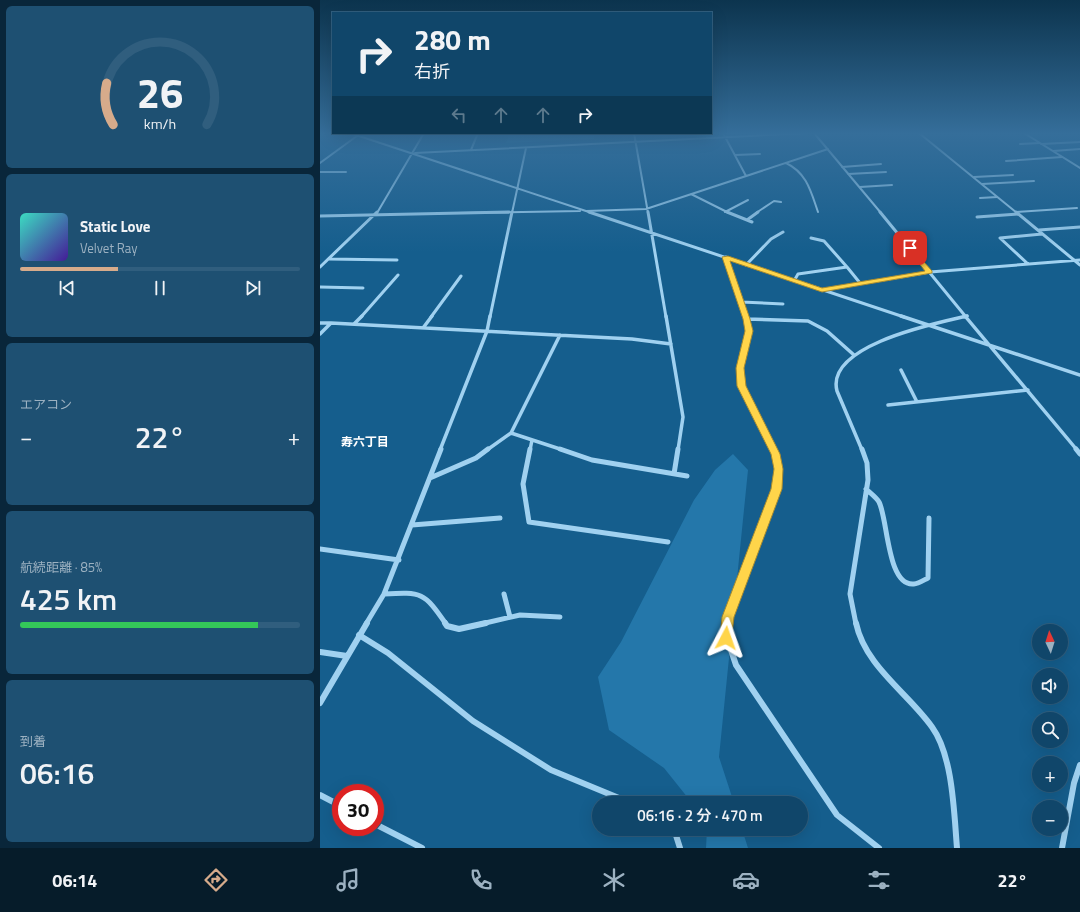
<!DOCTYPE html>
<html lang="ja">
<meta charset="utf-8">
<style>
:root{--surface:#10466a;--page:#1e5072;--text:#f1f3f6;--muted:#9cb1c1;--line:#305e7e;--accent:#d6ab8b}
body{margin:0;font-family:"Titillium Web","Noto Sans JP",sans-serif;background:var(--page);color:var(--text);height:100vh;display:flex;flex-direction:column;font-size:15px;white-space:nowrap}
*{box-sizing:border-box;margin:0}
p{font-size:13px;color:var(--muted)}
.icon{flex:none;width:22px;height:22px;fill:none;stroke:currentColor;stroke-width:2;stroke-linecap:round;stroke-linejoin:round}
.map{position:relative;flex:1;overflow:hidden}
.panel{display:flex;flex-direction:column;gap:6px;padding:6px;background:#09263a;width:320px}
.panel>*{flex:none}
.hud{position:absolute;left:12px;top:12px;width:380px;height:122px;border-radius:0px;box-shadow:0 4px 16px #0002,0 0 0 1px var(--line);background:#10466a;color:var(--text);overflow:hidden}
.needle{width:26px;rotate:356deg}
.controls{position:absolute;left:712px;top:624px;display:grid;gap:8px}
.controls a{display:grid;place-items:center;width:36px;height:36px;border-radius:50%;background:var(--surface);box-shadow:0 4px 16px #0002,0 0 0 1px var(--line);font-size:20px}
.speed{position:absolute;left:12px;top:784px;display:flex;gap:8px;font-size:20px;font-weight:700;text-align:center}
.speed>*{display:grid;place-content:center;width:52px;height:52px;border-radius:50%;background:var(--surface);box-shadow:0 4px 16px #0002,0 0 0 1px var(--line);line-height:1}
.speed .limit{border:6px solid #d22;background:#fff;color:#111}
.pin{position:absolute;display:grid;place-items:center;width:34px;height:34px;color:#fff;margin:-17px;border-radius:8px;box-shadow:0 2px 6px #0006}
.me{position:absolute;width:44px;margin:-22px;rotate:4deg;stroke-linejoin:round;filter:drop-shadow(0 0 3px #0008)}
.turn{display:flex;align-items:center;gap:14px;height:84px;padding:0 16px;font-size:18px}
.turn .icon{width:52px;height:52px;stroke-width:2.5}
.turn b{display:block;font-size:28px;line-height:34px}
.lanes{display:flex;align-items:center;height:38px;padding:0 16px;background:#0003;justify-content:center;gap:20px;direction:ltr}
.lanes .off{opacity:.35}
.big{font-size:30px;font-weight:600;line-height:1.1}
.panel .card{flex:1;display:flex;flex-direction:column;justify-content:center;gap:6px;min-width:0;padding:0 14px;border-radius:6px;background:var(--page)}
.panel .dial{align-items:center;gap:0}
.dial svg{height:104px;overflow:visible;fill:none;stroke:var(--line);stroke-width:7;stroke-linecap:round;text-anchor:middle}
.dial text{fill:var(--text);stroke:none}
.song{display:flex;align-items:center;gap:12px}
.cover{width:48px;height:48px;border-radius:6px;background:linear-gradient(135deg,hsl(170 70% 55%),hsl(260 70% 35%))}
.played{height:4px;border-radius:2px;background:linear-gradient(90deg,var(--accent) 35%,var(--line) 35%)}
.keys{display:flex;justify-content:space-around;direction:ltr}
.heat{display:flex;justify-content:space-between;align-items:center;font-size:22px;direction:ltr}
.charge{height:6px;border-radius:3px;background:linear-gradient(90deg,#34c759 85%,var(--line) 0)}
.trip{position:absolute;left:272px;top:796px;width:216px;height:40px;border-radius:20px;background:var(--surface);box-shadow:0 4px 16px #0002,0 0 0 1px var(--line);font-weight:600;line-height:40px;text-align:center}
.dock{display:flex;height:64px;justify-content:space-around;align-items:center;background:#061c2a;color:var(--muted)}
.dock .icon{width:28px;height:28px}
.dock .current{color:var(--accent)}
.dock b{font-size:18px;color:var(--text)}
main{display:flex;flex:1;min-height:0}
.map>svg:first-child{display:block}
.green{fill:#2477aa}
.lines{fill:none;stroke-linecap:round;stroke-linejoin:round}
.minor-far4{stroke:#a0d1f0;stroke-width:2}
.minor-far3{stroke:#a0d1f0;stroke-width:3}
.minor-far2{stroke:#a0d1f0;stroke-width:3.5}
.minor-far1{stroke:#a0d1f0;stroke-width:5}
.minor{stroke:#a0d1f0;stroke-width:6}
.route{fill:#ffd54a;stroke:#a68a30}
.labels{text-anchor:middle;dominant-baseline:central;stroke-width:3;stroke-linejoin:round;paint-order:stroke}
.neighbourhood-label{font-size:12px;font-weight:bold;fill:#fff;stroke:#155e8d}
</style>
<main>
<section class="panel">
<div class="card dial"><svg viewBox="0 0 100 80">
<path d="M14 69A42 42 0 1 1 86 69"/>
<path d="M14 69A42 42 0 0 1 9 37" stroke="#d6ab8b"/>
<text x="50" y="56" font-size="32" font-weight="700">26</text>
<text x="50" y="72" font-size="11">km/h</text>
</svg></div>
<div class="card">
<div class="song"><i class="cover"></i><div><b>Static Love</b><p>Velvet Ray</p></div></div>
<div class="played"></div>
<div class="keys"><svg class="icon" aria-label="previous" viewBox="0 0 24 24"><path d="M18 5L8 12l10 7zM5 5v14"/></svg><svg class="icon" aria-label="pause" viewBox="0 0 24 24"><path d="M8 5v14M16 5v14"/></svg><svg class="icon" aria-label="next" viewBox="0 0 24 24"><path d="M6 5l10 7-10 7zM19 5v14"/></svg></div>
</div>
<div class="card"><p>エアコン</p>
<div class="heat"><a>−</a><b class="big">22°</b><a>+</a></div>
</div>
<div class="card"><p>航続距離 · 85%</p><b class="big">425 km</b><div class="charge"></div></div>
<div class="card"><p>到着</p><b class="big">06:16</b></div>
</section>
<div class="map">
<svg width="760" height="848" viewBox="0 0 760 848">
<rect width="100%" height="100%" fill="#155e8d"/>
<path class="green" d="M190,133H274V139L186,143Z
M413,454L428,470L399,757L414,803H372L344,768L289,730L278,677L301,642L374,500L395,470Z
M387,829H422L428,848H386Z"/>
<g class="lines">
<path class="minor-far4" d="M30,133L272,213
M314,133L328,213
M403,133L426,176
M494,133L561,213
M599,133L697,213
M704,133L760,168
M700,144L719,143
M721,144L760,142
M151,150L158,133
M733,151L760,149
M95,153L486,133
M415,155L440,154
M686,161L742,157
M0,163L41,133
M466,163C487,173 491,192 498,212
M522,167L561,164
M0,172H26
M528,174L566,172
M654,177L693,175
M662,184L714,181
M540,187L572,185
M371,194L409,213
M660,198L677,197
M266,211L326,209L508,149
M405,212L428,200
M696,212L757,208
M57,213L104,133
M137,213L260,211
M192,213L206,148
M436,213L454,201L461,202"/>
<path class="minor-far3" d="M269,212L584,317
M328,212L346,317
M407,212L432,222
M560,212L646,317
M696,212L760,265
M0,216L189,212
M657,217L698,214
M427,220L438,212
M719,230L760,227
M491,238L504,241L527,267
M406,257L425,317
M9,259L77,260
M708,264L680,238L722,234
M426,265L451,239L463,232
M0,267L57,212
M474,281L478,274L527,267L540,283
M0,287L43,288
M502,290L610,272L760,260
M421,302L463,304
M41,317L78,275
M111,317L141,276
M170,317L192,212
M644,317L647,316"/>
<path class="minor-far2" d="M346,316L363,417L358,450
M425,316C433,340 421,347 420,369C419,395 442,427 454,450
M581,316L760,375
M645,316L757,450
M426,319L488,321L507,331L534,355
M0,323H11L0,334
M11,323L312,339L351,344
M34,324L42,316
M103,328L112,316
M240,335L191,433L243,450
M581,370L597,402
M568,405L708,390
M120,450L167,331L170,316
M167,450L191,433
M210,450L212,440
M542,450L517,391C505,345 617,323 647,316"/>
<path class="minor-far1" d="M210,449L203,484L209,522L348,542
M240,449L272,460L367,476
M756,449L760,454
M354,474L358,449
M110,478L156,458L168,449
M546,489C550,493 556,497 559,502C568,519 567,587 594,584C598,584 604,580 608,578L609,518
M92,525L180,518
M0,549L79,560
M64,594C102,592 104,592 126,624
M184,594L190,617
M46,624L64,594L121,449
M161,624L200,615L240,617
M408,624V617L456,489L459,469L454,449
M536,624L530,594L548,480L547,463L542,449"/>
<path class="minor" d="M125,623L127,626L139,629L166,623
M408,623L407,638L416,665L517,815L559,848
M536,623C545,666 588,693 612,727C633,756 634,813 637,848
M39,635L68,653L153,721L231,770L311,803
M0,652L27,656
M0,703L47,623
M0,795L21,806
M55,824L102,848
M354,829L360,848
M742,848L754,783L760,765"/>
</g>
<linearGradient id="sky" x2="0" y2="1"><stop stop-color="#0c344e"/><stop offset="0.53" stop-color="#356e9a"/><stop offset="1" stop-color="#356e9a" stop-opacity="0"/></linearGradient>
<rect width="760" height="252" fill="url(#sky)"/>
<path class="route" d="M590,246L612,271V273L502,292L410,261L430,319L433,331L424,368L426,386L460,454L463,469L462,489L414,617L411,642L406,644L402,642L400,638L402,617L451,489L454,469L451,454L417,386L416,368L425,331L423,319L402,257L408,256L502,288L605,271L587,248Z"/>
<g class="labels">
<g class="neighbourhood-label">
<text x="45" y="441">寿六丁目</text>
</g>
</g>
</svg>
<div class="controls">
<a><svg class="needle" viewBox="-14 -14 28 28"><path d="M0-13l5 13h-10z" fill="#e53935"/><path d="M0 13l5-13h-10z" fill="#9cb1c1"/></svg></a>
<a><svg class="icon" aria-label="sound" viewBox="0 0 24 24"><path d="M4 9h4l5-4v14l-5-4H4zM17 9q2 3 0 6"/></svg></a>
<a><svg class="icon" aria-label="search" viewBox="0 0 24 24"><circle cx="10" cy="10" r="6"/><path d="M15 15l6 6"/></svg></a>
<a>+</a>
<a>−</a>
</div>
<div class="speed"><div class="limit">30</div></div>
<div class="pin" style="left:590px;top:248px;background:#d93025"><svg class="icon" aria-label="arrive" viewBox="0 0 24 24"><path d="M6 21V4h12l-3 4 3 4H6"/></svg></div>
<svg class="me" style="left:406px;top:638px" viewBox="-20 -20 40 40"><path d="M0-17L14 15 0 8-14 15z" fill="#ffd54a" stroke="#fff" stroke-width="4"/></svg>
<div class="trip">06:16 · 2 分 · 470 m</div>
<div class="hud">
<div class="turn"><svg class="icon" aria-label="right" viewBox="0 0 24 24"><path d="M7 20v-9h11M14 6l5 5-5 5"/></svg><div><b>280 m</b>右折</div></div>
<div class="lanes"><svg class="icon off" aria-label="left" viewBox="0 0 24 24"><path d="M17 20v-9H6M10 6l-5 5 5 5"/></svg><svg class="icon off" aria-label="ahead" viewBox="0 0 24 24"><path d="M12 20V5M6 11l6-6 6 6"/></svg><svg class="icon off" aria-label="ahead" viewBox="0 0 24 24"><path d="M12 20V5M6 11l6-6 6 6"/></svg><svg class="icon" aria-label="right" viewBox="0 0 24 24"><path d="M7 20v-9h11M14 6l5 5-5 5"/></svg></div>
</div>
</div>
</main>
<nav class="dock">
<b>06:14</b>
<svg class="icon current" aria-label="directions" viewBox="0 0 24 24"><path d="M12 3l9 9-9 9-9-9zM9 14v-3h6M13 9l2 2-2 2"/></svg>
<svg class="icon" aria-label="music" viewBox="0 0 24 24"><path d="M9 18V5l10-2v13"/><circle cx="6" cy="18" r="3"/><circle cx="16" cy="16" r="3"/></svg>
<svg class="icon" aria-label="phone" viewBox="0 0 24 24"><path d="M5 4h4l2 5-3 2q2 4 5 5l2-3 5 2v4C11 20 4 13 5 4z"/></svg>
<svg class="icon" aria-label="climate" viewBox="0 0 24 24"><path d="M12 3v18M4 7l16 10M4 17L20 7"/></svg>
<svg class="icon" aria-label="car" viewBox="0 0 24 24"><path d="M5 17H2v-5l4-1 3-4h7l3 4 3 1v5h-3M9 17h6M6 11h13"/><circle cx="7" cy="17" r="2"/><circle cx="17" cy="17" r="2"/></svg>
<svg class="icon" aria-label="filters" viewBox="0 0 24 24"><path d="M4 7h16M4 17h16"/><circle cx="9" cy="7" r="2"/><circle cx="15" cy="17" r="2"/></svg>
<b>22°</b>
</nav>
